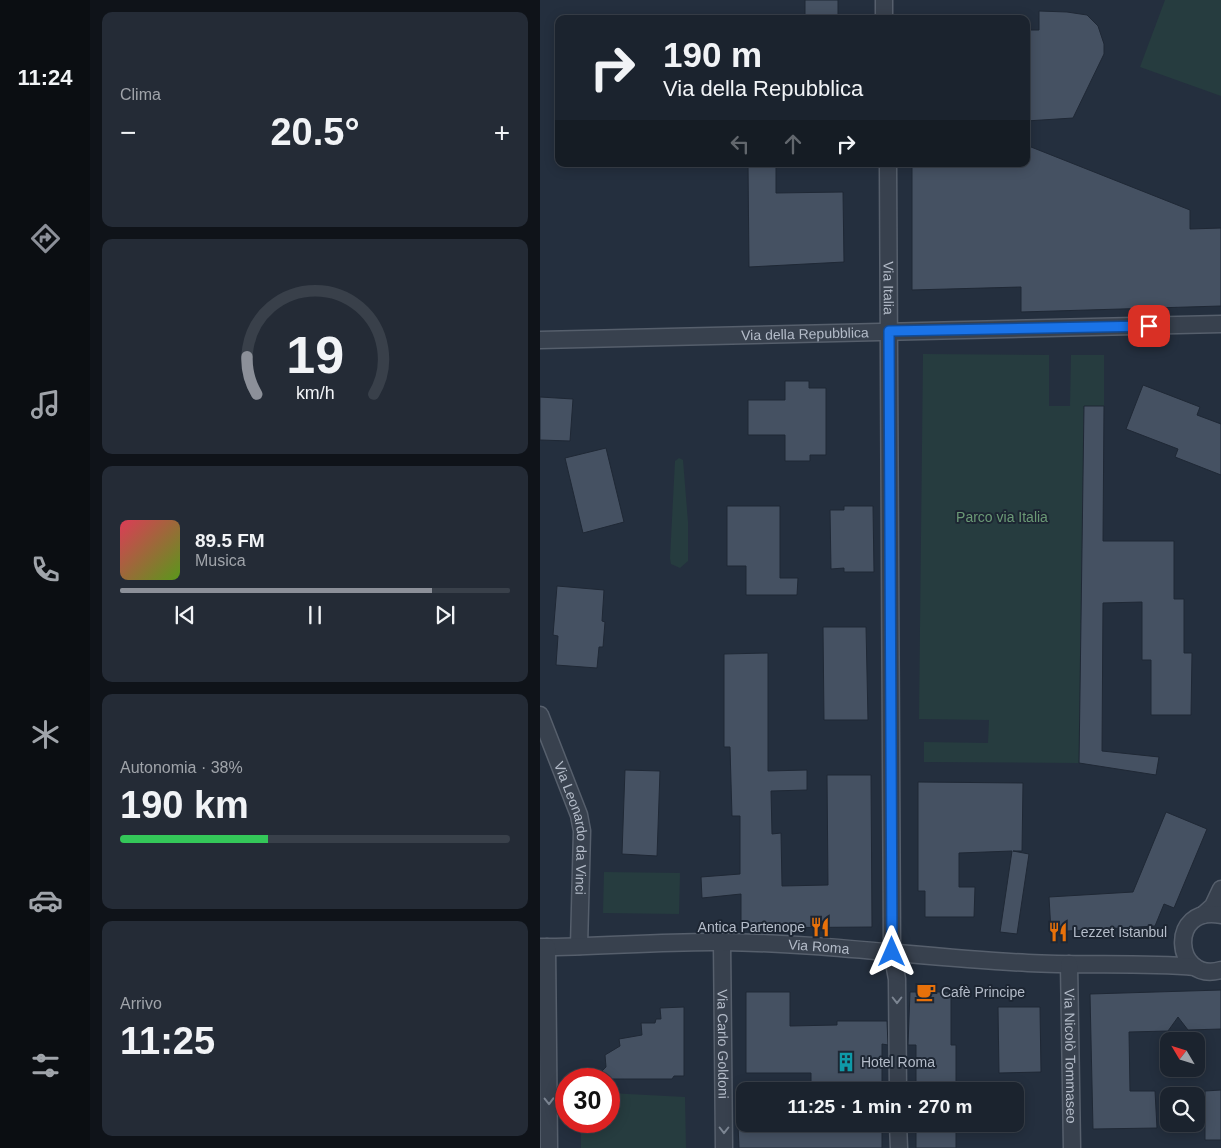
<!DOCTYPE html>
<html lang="it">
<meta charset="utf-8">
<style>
:root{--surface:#1b232e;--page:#242b36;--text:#f1f3f6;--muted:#a0a4aa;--line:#39404a;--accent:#8c9099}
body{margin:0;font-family:Helvetica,sans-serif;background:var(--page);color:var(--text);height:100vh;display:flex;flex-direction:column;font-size:19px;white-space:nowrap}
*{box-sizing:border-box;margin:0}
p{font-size:16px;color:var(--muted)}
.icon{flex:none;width:28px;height:28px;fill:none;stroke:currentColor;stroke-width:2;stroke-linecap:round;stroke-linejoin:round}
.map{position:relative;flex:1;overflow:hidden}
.panel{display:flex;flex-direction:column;gap:12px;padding:12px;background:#0f1319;width:450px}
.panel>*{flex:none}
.hud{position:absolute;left:15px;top:15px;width:475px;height:152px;border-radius:10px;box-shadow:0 2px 12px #0003,0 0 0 1px var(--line);background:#1b232e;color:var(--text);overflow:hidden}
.needle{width:32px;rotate:308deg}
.buttons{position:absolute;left:620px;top:1032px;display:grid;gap:10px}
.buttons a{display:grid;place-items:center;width:45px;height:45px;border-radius:10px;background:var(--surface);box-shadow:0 2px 12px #0003,0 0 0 1px var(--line);font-size:25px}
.speed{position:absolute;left:15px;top:1068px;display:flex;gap:10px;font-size:25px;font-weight:700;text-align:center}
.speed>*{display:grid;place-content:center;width:65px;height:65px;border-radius:50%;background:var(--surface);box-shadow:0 2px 12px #0003,0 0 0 1px var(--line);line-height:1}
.speed .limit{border:8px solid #d22;background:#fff;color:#111}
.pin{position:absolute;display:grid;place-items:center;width:42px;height:42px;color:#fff;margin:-21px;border-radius:10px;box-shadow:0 2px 8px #0006}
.me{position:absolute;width:55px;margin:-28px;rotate:0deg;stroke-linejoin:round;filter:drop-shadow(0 0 4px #0008)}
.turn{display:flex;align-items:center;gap:18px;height:105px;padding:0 25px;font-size:22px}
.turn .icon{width:65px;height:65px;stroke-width:2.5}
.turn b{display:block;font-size:35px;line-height:42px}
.lanes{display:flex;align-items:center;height:48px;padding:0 25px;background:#0003;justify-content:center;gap:25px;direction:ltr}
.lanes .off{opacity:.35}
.big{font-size:38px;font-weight:600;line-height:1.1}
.panel .card{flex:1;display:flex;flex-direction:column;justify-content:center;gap:8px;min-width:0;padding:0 18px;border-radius:10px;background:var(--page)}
.panel .dial{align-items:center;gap:0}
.dial svg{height:130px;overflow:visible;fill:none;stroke:var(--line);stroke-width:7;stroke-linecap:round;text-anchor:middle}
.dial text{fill:var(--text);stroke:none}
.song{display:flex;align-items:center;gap:15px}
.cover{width:60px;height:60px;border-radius:8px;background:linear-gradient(135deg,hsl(350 70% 55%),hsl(90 70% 35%))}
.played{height:5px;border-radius:2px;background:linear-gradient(90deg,var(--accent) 80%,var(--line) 80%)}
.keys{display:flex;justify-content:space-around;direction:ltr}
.heat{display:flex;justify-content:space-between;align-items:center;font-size:28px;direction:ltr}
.charge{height:8px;border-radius:4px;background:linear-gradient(90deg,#34c759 38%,var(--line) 0)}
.trip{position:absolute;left:196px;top:1082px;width:288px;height:50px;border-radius:10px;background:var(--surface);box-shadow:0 2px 12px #0003,0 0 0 1px var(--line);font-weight:600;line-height:50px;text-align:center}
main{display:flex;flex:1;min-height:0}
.dock{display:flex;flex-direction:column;width:90px;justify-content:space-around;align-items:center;background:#0b0e12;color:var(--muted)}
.dock .icon{width:35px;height:35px}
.dock .active{color:var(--accent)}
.dock b{font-size:22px;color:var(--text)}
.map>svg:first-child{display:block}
.green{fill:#263c3f}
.building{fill:#455162;stroke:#1f2835}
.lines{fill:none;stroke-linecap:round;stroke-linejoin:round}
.street-casing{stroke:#565f6c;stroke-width:19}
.street{stroke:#38414e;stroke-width:16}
.oneway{stroke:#7c8592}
.route-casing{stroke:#114b97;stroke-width:12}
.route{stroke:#1a73e8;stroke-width:9}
.labels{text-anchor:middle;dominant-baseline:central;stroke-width:4;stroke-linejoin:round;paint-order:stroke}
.street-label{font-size:14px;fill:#b4bcc9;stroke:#1d2633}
.park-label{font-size:14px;fill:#6b9a76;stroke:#1d2633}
.poi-label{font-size:14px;fill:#b4bcc9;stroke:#1d2633;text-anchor:start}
</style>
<main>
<nav class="dock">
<b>11:24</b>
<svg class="icon active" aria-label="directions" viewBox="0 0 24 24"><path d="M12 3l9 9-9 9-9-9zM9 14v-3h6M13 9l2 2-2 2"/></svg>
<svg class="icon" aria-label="music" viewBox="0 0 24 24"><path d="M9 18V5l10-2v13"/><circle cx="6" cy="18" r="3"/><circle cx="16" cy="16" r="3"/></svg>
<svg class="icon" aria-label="phone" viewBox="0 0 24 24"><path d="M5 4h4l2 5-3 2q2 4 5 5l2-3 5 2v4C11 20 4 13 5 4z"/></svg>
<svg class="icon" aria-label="climate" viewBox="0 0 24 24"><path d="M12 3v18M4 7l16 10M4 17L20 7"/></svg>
<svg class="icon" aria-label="car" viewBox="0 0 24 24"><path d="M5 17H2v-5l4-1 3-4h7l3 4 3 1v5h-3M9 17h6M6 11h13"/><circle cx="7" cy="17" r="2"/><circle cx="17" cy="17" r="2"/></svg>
<svg class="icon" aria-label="filters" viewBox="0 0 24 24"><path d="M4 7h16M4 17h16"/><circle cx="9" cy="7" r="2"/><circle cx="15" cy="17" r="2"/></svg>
</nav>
<section class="panel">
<div class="card"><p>Clima</p>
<div class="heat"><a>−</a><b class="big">20.5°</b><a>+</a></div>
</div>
<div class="card dial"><svg viewBox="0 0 100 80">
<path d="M14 69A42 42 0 1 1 86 69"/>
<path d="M14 69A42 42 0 0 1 8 46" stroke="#8c9099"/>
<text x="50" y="56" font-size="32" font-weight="700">19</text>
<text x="50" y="72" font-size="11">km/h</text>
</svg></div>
<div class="card">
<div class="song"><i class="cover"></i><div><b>89.5 FM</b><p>Musica</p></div></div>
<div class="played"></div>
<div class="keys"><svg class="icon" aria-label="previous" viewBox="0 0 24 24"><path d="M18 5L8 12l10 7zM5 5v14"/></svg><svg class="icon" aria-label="pause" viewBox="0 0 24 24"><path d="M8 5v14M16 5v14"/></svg><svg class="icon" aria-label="next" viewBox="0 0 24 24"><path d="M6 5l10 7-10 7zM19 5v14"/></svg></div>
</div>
<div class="card"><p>Autonomia · 38%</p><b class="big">190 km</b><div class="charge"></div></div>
<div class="card"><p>Arrivo</p><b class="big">11:25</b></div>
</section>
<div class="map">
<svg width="681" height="1148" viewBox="0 0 681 1148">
<rect width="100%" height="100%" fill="#242f3e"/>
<path class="green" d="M625,0H681V96L600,67Z
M383,354L509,355V406H530L531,355H564V406H544L539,763L384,762V742L448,743L449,720L379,719Z
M139,458L143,460L148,522V561L140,568L131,564L130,558L135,461Z
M64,872L140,873L139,914L63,913Z
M69,1093L145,1097L146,1148H41V1121H69Z"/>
<path class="building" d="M265,0H298V19H265Z
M499,11L527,12L547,15L558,26L564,44V54L533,118L486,121V30H499Z
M486,145L650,210V229L681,228V306L481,312V287L372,290V164H486Z
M208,164H236V193L303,192L304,262L209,267Z
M245,381H269V388H286V455H270V461H245V435H208V400H245Z
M603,385L660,407L657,415L681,424V475L635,457L638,449L586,429Z
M0,397L33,399L30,441L0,440Z
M544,406H564L563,541H634V599H644V653H652L651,715H611V660H602V602L563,603L562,751L619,757L616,775L539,763Z
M66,448L84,522L43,533L25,458Z
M187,506H240V578H258L257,595H206V566H187Z
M304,506H333L334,572H304V568L291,569L290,510H304Z
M17,586L64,590L62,621L65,622L63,647H59L57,668L16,665L18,636L13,635Z
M283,627H326L328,720H284Z
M228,653V771L267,770V790L231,791L232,834L241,833L242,886L288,885L287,775H331L332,927L201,928V894L162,898L161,877L200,874V816H192L190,747H184V654Z
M85,770L120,771L117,856L82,854Z
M378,782L483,783L482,851H473L489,854L477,934L460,932L472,851L419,853V887H435L434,917H385V891H378Z
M626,812L667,829L634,908L624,904L615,926L511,932L509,897L593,892Z
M681,990V1029L648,1030L638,1017L628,1031L589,1032L590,1091H615L617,1128L553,1129L550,994Z
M206,992H250V1026L297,1025V1021H347L348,1045L342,1044V1091H271V1073H206Z
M370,992H411V1045H416V1091H376V1045H368Z
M144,1007V1076H134L132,1079H54L66,1067L65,1055L80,1046L79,1039L102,1035L101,1023H115L116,1019H121L120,1008Z
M458,1007H500L501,1072L459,1073Z
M681,1090V1140H665V1091Z
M198,1124H342V1148H199Z
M376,1124H416V1148H376Z"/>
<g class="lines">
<defs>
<g id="street">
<path d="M344,0V19"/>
<path id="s1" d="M348,164L352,952L357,979L358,1091"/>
<path id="s2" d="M0,340L681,324"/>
<path id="s3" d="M0,715L39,815L42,831L39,946"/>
<path d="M663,915L673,906L681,889"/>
<path d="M681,915C628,904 633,984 681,970"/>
<path id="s4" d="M182,942L184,1148"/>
<path id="s5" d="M0,947C61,947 121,941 182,942C284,943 386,958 488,963C544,966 599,962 655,967"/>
<path d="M7,947L9,1148"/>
<path id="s6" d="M529,964L532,1148"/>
<path d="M358,1124L359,1148"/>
</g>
</defs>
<use href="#street" class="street-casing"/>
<use href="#street" class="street"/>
</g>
<defs><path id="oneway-chevron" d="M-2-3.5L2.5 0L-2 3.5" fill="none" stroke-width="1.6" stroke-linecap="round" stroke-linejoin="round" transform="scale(1.25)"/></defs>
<g class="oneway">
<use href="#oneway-chevron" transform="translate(357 1000) rotate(90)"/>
<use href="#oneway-chevron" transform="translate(9 1101) rotate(89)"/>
<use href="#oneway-chevron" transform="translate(184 1130) rotate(90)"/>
</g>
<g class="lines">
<defs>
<path id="route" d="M352,952L349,331L609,326"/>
</defs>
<use href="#route" class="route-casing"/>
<use href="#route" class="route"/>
</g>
<defs>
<symbol id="restaurant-bare" viewBox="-9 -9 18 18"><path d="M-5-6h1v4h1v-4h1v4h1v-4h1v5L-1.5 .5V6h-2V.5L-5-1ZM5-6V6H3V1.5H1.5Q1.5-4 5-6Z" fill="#e8710a" stroke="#1d2633" stroke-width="2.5" paint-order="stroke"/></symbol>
<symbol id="cafe-bare" viewBox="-9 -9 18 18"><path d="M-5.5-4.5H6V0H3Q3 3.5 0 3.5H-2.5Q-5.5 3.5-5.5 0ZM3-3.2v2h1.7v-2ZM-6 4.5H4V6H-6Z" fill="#e8710a" stroke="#1d2633" stroke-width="2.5" paint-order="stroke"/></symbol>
<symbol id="building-bare" viewBox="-9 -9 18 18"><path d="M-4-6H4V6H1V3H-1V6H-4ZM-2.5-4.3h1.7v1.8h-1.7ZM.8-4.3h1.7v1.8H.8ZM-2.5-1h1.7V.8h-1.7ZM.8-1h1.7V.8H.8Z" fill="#0f9aa8" stroke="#1d2633" stroke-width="2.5" paint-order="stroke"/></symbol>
</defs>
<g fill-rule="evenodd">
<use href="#restaurant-bare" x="266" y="913" width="28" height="28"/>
<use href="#restaurant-bare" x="504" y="918" width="28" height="28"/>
<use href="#cafe-bare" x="372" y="978" width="28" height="28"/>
<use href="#building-bare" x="292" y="1048" width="28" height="28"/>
</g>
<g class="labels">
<g class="street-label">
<text stroke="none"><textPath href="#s1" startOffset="124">Via Italia</textPath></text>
<text stroke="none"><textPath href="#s2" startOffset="265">Via della Repubblica</textPath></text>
<text stroke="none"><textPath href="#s3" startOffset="119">Via Leonardo da Vinci</textPath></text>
<text stroke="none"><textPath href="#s5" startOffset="279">Via Roma</textPath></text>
<text stroke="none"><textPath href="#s4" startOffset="102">Via Carlo Goldoni</textPath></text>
<text stroke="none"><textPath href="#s6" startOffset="92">Via Nicolò Tommaseo</textPath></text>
</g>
<g class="park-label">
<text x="462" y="517">Parco via Italia</text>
</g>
<g class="poi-label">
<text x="265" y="927" text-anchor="end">Antica Partenope</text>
<text x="533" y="932">Lezzet Istanbul</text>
<text x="401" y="992">Cafè Principe</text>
<text x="321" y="1062">Hotel Roma</text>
</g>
</g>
</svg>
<div class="buttons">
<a><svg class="needle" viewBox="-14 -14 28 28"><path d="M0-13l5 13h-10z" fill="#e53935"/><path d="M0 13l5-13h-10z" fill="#a0a4aa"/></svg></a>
<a><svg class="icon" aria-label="search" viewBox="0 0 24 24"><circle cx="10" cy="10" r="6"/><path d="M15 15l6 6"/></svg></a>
</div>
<div class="speed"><div class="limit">30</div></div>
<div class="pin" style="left:609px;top:326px;background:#d93025"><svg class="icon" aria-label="arrive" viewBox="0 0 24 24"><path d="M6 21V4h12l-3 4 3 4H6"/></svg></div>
<svg class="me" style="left:352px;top:952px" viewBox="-20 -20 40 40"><path d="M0-17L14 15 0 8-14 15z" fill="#1a73e8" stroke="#fff" stroke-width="4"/></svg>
<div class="trip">11:25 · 1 min · 270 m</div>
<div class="hud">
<div class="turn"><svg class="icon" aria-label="right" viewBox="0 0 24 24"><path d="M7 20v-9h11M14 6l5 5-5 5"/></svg><div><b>190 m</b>Via della Repubblica</div></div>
<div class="lanes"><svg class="icon off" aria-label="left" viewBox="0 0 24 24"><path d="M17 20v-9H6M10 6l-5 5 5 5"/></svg><svg class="icon off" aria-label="ahead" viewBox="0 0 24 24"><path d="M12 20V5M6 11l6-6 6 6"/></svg><svg class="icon" aria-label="right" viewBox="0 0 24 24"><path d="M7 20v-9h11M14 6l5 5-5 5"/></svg></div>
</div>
</div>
</main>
